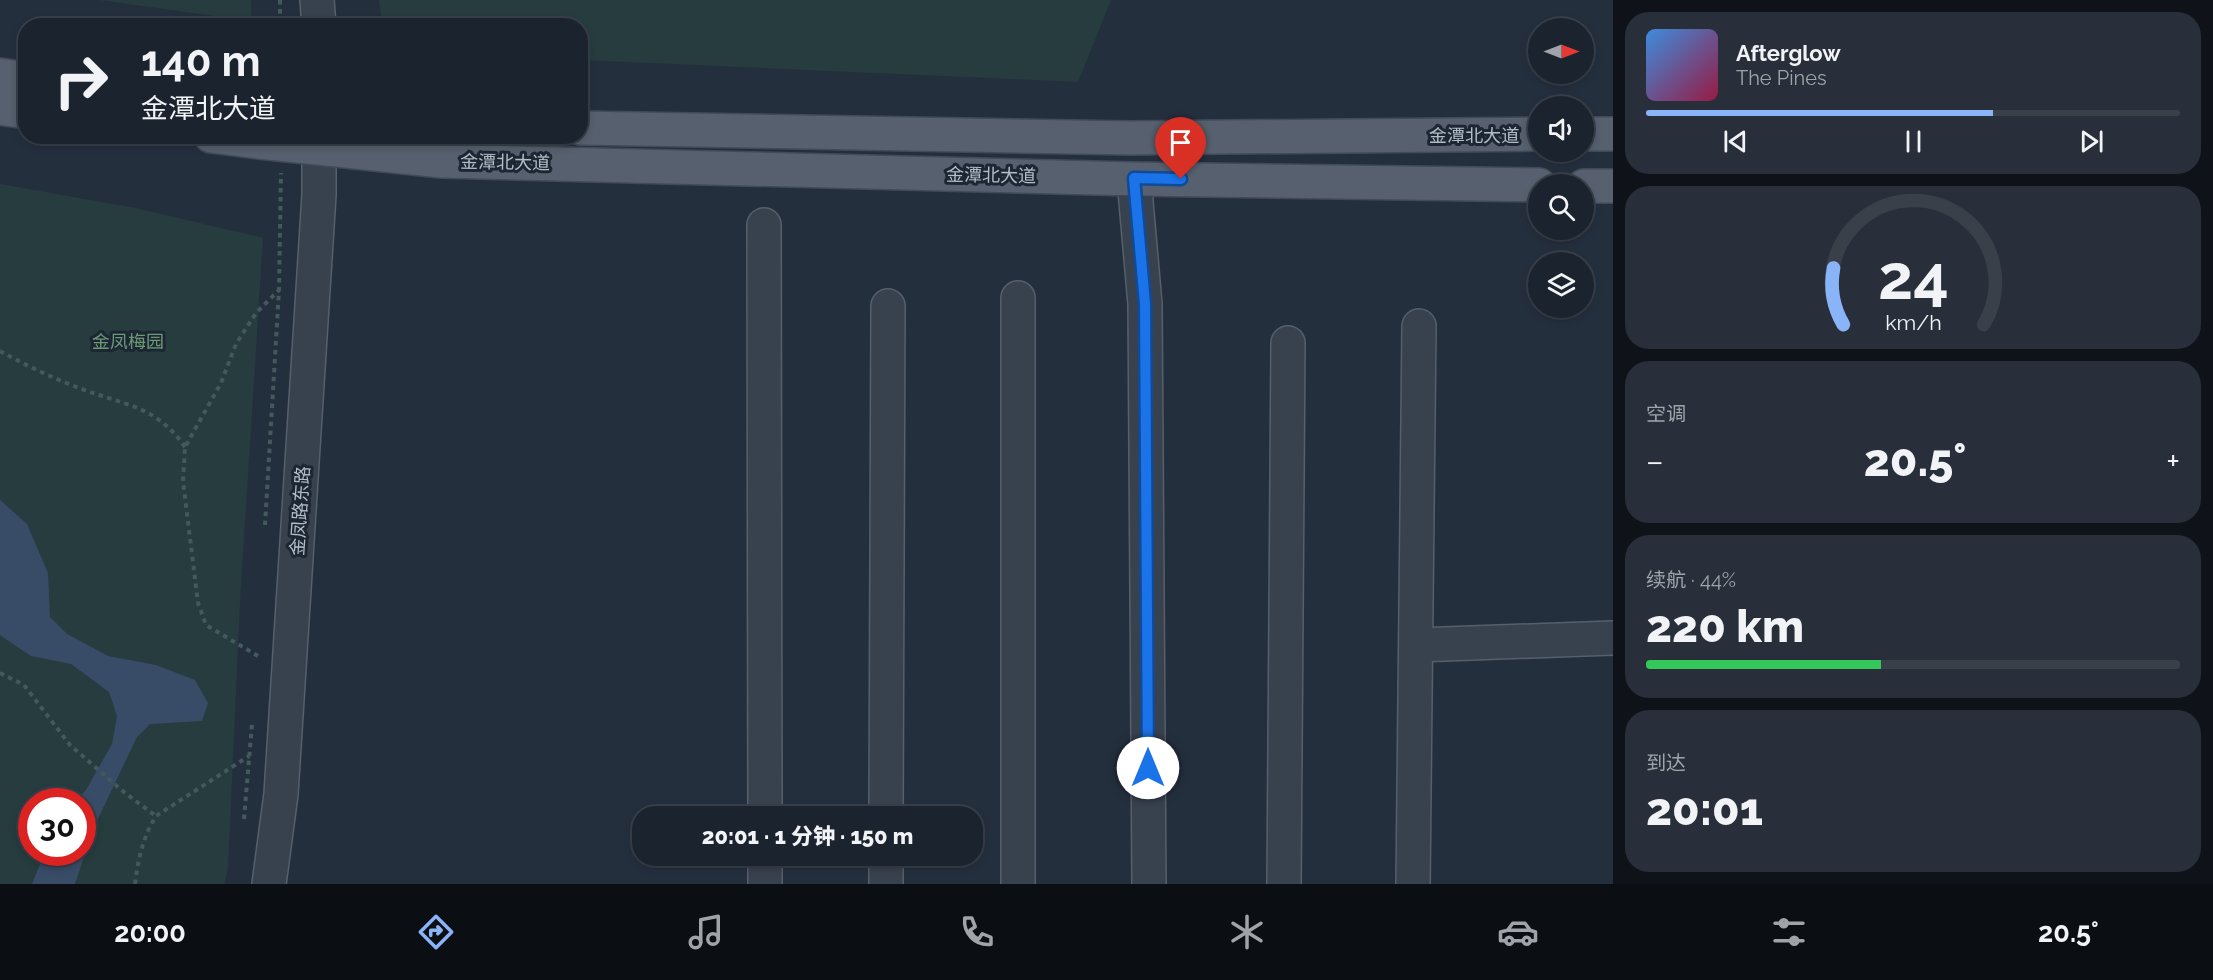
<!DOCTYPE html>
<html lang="zh">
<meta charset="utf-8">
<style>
:root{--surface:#1b232e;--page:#282f3a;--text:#f1f3f6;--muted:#a0a4aa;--line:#39404a;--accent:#8ab4f8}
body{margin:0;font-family:Raleway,"Noto Sans SC",sans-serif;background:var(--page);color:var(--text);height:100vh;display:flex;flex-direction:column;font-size:22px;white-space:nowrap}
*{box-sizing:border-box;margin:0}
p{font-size:20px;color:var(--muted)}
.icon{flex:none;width:33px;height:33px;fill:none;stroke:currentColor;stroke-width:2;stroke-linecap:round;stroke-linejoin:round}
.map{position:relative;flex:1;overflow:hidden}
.details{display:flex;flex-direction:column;gap:12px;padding:12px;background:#0f1319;width:600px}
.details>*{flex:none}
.hud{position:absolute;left:18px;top:18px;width:570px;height:126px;border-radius:24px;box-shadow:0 3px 9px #0003,0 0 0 2px var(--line);background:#1b232e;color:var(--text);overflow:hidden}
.needle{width:39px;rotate:90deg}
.buttons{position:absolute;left:1528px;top:18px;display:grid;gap:12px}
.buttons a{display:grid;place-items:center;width:66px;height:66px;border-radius:50%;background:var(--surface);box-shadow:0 3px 9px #0003,0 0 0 2px var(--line);font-size:30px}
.speed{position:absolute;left:18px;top:788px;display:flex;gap:12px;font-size:30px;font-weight:700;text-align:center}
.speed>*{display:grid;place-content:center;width:78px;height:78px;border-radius:50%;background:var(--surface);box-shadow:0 3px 9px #0003,0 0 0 2px var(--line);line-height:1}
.speed .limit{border:9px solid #d22;background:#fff;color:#111}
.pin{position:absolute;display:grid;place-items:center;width:51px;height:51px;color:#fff;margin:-62px -26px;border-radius:50% 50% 50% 0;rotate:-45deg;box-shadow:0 0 6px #0007}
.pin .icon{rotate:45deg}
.me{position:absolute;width:66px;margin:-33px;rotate:0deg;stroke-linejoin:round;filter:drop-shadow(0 0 4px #0008)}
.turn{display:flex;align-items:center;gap:21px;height:126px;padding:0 24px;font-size:27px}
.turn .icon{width:78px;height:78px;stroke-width:2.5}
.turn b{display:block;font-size:42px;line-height:51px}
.big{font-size:45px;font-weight:800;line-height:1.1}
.details .card{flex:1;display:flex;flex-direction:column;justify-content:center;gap:9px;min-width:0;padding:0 21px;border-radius:24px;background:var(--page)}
.details .dial{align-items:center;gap:0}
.dial svg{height:156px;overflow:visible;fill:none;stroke:var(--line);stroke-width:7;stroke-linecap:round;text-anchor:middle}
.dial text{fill:var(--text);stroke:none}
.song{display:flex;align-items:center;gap:18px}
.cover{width:72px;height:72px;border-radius:9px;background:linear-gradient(135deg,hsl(210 70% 55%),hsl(340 70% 35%))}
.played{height:6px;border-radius:3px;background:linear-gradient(90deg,var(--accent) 65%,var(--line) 65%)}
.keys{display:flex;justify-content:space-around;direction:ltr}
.heat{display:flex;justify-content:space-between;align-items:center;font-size:33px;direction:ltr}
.charge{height:9px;border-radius:4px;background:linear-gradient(90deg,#34c759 44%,var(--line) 0)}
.trip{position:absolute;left:632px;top:806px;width:351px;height:60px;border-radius:24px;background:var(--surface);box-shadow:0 3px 9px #0003,0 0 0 2px var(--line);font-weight:800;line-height:60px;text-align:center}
.tabs{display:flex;height:96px;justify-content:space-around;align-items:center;background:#0b0e12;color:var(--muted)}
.tabs .icon{width:42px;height:42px}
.tabs .selected{color:var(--accent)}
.tabs b{font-size:27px;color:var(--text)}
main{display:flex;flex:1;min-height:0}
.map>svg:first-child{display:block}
.green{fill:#263c3f;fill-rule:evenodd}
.water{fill:#394c67}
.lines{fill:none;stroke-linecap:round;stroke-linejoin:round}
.minor-casing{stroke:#565f6c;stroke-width:36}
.major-casing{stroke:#414a57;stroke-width:36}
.path{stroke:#44595c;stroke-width:4;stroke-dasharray:4.5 4.5;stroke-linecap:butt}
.minor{stroke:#38414e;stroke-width:33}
.major{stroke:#56606e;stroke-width:33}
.major-bridge-casing{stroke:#414a57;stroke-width:36;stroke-linecap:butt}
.major-bridge{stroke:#56606e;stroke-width:33}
.route-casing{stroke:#114b97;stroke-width:15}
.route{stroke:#1a73e8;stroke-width:10}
.labels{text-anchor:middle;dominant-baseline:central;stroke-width:6;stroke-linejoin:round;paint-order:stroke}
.street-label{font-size:18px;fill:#b4bcc9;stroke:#1d2633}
.park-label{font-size:18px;fill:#6b9a76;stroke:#1d2633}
</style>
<main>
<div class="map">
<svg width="1613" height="884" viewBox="0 0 1613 884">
<rect width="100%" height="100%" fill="#242f3e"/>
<path class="green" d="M99,0H251V21Z
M379,0H1111L1078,82L581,60L580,26L382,25Z
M0,184L136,208L263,238L240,602L228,869L224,884H0ZM32,801H82V852H32Z"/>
<path class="water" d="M0,500L27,524L48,573L50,617L67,634L108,656L156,665L195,680L208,703L202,721L150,724L137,737L94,827L75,884H32L45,852H82V801H75L86,790L112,744L117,716L109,692L71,664L31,656L0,635Z"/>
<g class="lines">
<defs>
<path id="minor" d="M317,0L319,26
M1134,179L1145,304L1149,884
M764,225L765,816
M1417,645L1613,638
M886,816L888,306
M765,855V884
M269,884L281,794L319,195V136
M886,884V855
M1018,884V298
M1284,884L1288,343
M1413,884L1419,326"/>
<path id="major" d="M0,75L26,79
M0,108L26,112
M580,128L1130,138L1539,134
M1584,134H1613
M211,136L259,142
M442,161L1134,179L1539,185
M1584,186H1613"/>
</defs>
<use href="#minor" class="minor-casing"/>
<use href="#major" class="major-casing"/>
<path class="path" d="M280,0V26
M0,351C25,365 53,378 79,388C123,405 156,405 185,447
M265,525L279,290L281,173
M258,656L206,625L198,603L183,481L185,447L221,383L236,344L256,313L279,290
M0,673L24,685L70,745L125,793L156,816
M244,819L252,724
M135,884C138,859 143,837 156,816L249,756"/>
<use href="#minor" class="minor"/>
<use href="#major" class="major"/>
<defs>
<path id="major-bridge" d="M259,142L442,161"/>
</defs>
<use href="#major-bridge" class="major-bridge-casing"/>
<use href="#major-bridge" class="major-bridge"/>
</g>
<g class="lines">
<defs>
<path id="route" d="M1148,768L1145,304L1134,178L1181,179"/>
</defs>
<use href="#route" class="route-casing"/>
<use href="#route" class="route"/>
</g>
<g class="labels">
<g class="street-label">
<text x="1474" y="135">金潭北大道</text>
<text transform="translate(505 162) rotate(1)">金潭北大道</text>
<text transform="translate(991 175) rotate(1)">金潭北大道</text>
<text transform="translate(300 511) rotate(-86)">金凤路东路</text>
</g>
<g class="park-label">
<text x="128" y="341">金凤梅园</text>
</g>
</g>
</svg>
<div class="buttons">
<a><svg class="needle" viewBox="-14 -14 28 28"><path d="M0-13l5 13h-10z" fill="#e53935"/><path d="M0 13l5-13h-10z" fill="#a0a4aa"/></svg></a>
<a><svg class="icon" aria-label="sound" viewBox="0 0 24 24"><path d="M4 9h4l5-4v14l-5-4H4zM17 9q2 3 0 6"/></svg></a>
<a><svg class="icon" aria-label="search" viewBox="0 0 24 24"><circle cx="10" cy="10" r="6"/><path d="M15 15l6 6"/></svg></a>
<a><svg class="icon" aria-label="layers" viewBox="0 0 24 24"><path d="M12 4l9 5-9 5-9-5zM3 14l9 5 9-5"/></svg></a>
</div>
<div class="speed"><div class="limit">30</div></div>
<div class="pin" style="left:1181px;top:179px;background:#d93025"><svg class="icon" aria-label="arrive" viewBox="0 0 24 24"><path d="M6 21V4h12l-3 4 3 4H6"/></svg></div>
<svg class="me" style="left:1148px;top:768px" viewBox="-20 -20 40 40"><circle r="19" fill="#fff"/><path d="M0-13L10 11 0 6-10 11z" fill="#1a73e8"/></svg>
<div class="trip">20:01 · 1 分钟 · 150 m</div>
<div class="hud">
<div class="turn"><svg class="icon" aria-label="right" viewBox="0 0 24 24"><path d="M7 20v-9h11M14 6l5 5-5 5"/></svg><div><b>140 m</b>金潭北大道</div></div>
</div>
</div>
<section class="details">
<div class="card">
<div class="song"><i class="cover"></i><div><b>Afterglow</b><p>The Pines</p></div></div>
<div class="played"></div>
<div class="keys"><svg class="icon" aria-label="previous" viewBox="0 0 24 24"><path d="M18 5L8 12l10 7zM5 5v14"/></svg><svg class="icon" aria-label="pause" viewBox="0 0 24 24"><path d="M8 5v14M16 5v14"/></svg><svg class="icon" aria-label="next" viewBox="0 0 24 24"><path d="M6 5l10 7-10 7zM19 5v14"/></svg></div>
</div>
<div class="card dial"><svg viewBox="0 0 100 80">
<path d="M14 69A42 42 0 1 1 86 69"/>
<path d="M14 69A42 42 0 0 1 9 40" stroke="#8ab4f8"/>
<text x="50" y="56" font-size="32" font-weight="700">24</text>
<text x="50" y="72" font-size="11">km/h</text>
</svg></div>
<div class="card"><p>空调</p>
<div class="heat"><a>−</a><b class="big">20.5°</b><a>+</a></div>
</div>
<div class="card"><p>续航 · 44%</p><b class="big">220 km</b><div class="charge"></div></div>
<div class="card"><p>到达</p><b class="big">20:01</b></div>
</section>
</main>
<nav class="tabs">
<b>20:00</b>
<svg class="icon selected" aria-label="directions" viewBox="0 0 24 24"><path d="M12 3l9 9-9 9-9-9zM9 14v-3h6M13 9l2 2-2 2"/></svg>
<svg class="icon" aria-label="music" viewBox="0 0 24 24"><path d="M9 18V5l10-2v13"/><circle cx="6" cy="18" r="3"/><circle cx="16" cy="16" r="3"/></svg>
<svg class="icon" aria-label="phone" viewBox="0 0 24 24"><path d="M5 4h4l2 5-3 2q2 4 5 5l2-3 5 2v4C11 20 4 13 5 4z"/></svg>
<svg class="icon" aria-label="climate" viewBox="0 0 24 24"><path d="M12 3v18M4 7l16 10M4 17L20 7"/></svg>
<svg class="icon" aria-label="car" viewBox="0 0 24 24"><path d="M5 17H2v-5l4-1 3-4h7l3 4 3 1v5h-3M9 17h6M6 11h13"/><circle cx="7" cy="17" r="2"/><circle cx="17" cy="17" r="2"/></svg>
<svg class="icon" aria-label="filters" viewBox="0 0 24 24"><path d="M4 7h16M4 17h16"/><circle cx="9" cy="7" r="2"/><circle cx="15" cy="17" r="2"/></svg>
<b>20.5°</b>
</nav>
